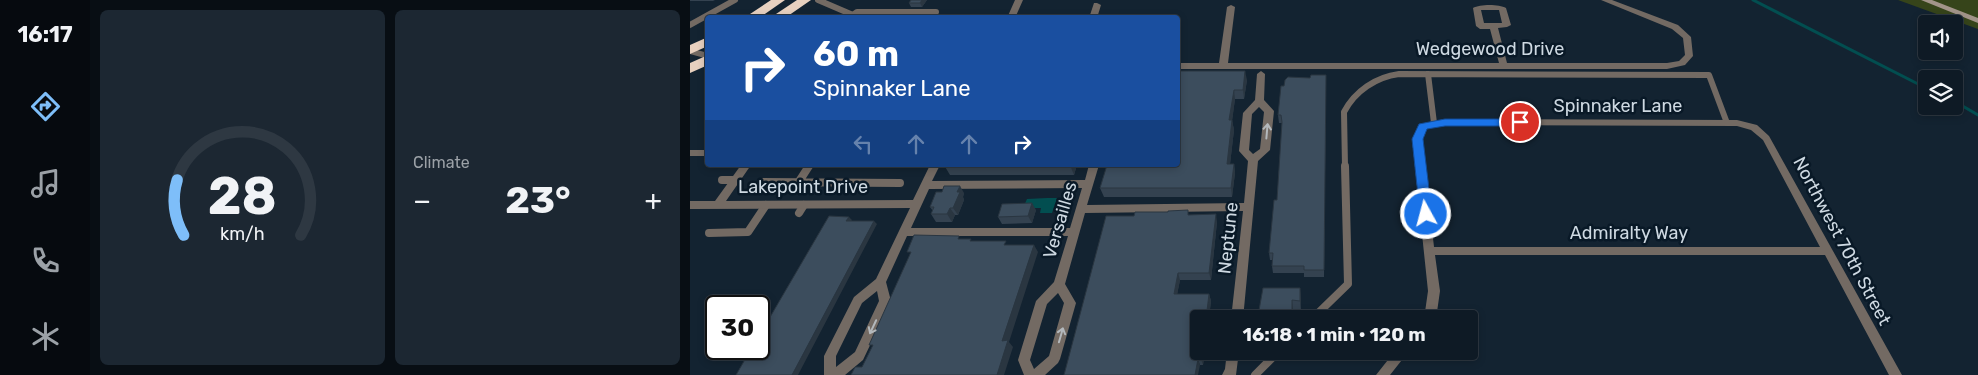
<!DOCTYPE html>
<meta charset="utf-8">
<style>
:root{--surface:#0e1a25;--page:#1c2732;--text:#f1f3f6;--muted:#9ba1a7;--line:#2e3842;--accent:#7ebef9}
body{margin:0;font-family:Rubik,sans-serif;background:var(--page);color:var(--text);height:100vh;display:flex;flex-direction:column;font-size:19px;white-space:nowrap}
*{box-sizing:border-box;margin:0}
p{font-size:16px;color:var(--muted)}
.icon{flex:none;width:28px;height:28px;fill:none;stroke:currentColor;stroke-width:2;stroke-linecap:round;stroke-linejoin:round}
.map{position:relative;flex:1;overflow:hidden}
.panel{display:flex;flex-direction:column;gap:10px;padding:10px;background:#080e14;width:600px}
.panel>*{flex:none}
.hud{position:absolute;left:15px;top:15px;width:475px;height:152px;border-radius:5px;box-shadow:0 2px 8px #0003,0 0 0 1px var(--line);background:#1a4fa0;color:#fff;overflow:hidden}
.fabs{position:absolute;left:1228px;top:15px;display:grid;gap:10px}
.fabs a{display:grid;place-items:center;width:45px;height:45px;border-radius:5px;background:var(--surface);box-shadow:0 2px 8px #0003,0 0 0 1px var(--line);font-size:25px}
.speed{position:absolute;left:15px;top:295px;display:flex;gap:10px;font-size:25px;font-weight:700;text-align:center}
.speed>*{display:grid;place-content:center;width:65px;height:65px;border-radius:50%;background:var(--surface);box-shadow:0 2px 8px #0003,0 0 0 1px var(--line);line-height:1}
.speed .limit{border:2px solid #111;border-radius:8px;background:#fff;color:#111}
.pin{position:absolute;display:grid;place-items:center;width:42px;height:42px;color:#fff;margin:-21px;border:2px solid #fff;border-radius:50%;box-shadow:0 1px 5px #0007}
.me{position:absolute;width:55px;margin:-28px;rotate:353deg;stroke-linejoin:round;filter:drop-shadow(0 0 4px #0008)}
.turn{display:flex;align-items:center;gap:18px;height:105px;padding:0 25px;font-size:22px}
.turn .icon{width:65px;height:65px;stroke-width:2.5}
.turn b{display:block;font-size:35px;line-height:42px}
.lanes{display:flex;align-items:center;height:48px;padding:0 25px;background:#0003;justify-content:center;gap:25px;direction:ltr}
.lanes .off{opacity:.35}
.big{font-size:38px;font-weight:700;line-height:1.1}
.panel .tile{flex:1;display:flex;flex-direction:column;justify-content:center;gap:8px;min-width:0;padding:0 18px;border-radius:8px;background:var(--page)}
.panel .dial{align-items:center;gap:0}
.dial svg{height:130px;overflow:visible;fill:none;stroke:var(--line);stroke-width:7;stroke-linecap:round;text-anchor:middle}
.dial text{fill:var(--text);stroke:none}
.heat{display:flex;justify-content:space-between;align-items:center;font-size:28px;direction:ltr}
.panel .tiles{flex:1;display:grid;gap:10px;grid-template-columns:repeat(2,1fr)}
.trip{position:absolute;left:500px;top:310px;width:288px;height:50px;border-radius:5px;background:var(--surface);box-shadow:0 2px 8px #0003,0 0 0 1px var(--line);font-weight:700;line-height:50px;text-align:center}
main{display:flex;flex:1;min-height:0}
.dock{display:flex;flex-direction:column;width:90px;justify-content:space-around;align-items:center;background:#060a0f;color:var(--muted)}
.dock .icon{width:35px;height:35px}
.dock .active{color:var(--accent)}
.dock b{font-size:22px;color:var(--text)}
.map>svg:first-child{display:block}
.green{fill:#36441a}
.water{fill:#024e50}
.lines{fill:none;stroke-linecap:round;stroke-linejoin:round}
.stream{stroke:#024e50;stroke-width:3}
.lane-far1{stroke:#736a63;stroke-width:6}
.lane{stroke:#736a63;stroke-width:8}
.street{fill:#736a63;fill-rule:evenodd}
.secondary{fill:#a29489;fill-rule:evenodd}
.highway{fill:#e8d1c0;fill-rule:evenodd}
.wall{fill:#344250}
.shaded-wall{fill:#2a3641}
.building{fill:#3c4d5d;stroke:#2a3641}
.oneway{stroke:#b3b8bc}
.route{fill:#1a73e8;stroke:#114b97}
.labels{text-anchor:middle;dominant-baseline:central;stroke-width:5;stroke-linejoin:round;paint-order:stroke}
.street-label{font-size:18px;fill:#ced9e2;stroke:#091927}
</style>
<main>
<nav class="dock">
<b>16:17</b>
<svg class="icon active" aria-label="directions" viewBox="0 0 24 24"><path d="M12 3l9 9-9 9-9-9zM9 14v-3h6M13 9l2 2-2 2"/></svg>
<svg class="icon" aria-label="music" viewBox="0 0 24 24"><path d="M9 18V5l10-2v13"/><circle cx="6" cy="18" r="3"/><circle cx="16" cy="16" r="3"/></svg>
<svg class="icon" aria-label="phone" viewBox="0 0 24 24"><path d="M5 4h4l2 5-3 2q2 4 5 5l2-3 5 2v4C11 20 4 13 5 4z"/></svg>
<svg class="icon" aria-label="climate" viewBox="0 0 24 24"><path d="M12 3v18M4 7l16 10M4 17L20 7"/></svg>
</nav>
<section class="panel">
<div class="tiles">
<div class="tile dial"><svg viewBox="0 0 100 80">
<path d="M14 69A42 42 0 1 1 86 69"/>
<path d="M14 69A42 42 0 0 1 10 35" stroke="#7ebef9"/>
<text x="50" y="56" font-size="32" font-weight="700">28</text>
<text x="50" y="72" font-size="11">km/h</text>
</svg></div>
<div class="tile"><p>Climate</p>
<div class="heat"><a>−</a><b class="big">23°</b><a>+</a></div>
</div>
</div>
</section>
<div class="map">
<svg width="1288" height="375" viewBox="0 0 1288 375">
<rect width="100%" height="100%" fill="#132331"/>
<path class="green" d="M1208,0H1288V29Z"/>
<path class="water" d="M357,198H367L362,213H350L351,208H333L337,199Z"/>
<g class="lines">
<path class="stream" d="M1063,0L1236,88
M1264,101L1288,115"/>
<path class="lane-far1" d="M128,0L163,15
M159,18L167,12H246L243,18
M0,25L45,0
M738,74L744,123
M0,153H18
M118,167L119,165
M655,167L654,112C665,91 686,77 709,74L1019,75L1037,123"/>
<path class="lane" d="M32,180H45
M72,182L210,183
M108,183L119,166
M109,213L114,205
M19,233L58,232L76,205
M622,319L658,284L655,166
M565,375L589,351"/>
<path class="street" d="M325,0H333L325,18H317Z
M911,0H922L988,25L1001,37L1003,56L995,65L977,69H488V63H529L537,7L541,5L545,7L538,63H809L800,29H790L786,26L783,8C790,4 809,4 816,8L821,25L817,27L808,28L817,63H977L989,61L995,55L993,38L982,29ZM791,10H809L812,23H794Z
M404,3H407L411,5L407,18H399Z
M0,48L18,53V59L0,54Z
M571,71L575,74L574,100L584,111L580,150L568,161L553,319H541L553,211L395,213L375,284L386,303L370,359L368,363L355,375H334L328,360L346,301L364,282L378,236H217L196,282L201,301L173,360L155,375H134V356L164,297L186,279L220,208L0,209V201H25L51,165H61L36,201L223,200L240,165H250L242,181L395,180L399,165H409L397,205L554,203L558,161L549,151L553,113L565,100L567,74ZM569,107L574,112L570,149L563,154L559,150L562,114ZM392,188L380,228H221L239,189ZM187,291L189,301L165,352L146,367V356L172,303ZM368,293L374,303L359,356L344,369L340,360L357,304Z
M755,119L1047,120L1067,125L1079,136L1212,375H1199L1135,255H745L750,291L746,319H734L738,291L722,139L730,124ZM755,125L1047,126L1061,130L1073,140L1130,247H744L732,139L736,129Z
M537,351H549L546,375H532L535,369Z
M705,351H719L700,375H686Z"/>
<path class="secondary" d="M1231,0H1242L1288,18V23Z"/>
<path class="highway" d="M81,0H95L69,18H54Z
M107,0H121L95,18H80Z
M18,37V46L0,54V45Z
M18,55V65L0,73V63Z"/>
</g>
<path class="wall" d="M0,0H25L23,1H0Z
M237,0L232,7H221L219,3Z
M488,71L557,80L554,99H545L542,120L544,130L540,164H544L545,173L542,197H414L410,188L488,165Z
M636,75L634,277H614V273H583L582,266L583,260H580L579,253L587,200L592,123H589L588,115L594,86L620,78Z
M254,165H387L384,175H260Z
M274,193L273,197L274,200L268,215H265L262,222H246L241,214L243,211L240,207Z
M346,210L342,223L312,224L308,217Z
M478,212L500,215L527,222L521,280H490L487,294H519L521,301L513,365H510L444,216Z
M610,288L611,310H603V319H569L568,316Z"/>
<path class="shaded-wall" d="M232,0H237L232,7L230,3Z
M555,71L557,80L554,99L553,90Z
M544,90L545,99L541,130L539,120Z
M542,120L544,130L539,173L537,164Z
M544,164L545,173L542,197L541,188Z
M380,165H387L384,175Z
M270,186L274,193L273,197L274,200L268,215L263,208L267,192Z
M342,203L346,210L342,223L338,216Z
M260,208L265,215L262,222L257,214Z
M526,214L527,222L521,280L519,273Z
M159,217L162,220L160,224L156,221Z
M184,221L187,224L108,375H102Z
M344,245L348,252L319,342L323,347L314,375H307L312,341Z
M488,273L490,280L486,301L484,294Z
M610,288L611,298V310L610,301Z
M519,294L521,301L519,319H516Z
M602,300L603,310V319H602Z
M512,351H515L513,365L511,359Z
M508,359L510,365L508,375H505Z"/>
<path class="building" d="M221,0H232L230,3H219Z
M488,71H555L553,90H544L539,120H542L537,164H544L541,188H410L417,165H488Z
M621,75H636L634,270H614V266H582L583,253H579L584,200H587L592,122L591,115H588L591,86H594L595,80L598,77L620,78Z
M254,186H270L267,192H270L263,208H260L257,214H241L244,207H240L246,192H252Z
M342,203L338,216L308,217L312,204Z
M498,210V215L526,214L519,273H488L484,294H519L516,319H509V351H512L511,359H508L505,375H374L416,216H444L445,212H478V211Z
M139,216L159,217L156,221H184L102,375H46L61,349H69V336Z
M224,235L269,236L268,239H281L280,241H316L314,245H344L312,341L318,340L307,375H161L165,367H172L183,345H179L221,252H217Z
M573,288H610V301L602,300V316H568Z"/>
<defs><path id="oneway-shaft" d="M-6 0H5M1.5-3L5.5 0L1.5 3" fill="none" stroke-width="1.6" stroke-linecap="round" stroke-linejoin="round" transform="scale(1.25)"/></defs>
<g class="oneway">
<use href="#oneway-shaft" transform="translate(577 131) rotate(-85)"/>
<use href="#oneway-shaft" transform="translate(183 327) rotate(115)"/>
<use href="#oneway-shaft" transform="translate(371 335) rotate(-74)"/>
</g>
<path class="route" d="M755,119H830L835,122L830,126H755L737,129L733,139L742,214L736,218L730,214L722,139L729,124Z"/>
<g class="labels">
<g class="street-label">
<text x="800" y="49">Wedgewood Drive</text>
<text x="928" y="106">Spinnaker Lane</text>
<text x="113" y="187">Lakepoint Drive</text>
<text transform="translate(370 220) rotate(-74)">Versailles</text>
<text x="939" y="233">Admiralty Way</text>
<text transform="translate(538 238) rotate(-84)">Neptune</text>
<text transform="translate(1152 241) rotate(62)">Northwest 70th Street</text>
</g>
</g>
</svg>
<div class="fabs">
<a><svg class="icon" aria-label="sound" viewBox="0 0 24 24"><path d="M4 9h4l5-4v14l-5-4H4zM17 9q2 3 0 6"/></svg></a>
<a><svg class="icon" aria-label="layers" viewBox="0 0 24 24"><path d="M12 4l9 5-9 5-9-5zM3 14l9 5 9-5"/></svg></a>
</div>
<div class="speed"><div class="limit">30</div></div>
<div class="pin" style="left:830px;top:122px;background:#d93025"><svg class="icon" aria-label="arrive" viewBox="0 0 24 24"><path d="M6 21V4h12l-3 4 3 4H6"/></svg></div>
<svg class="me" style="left:736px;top:214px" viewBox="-20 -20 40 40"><circle r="17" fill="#1a73e8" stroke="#fff" stroke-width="3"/><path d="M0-11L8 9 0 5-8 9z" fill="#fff"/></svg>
<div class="trip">16:18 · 1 min · 120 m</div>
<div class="hud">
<div class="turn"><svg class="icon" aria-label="right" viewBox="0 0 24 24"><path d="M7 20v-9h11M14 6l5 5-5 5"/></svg><div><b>60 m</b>Spinnaker Lane</div></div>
<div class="lanes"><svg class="icon off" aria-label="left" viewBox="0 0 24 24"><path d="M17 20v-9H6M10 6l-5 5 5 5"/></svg><svg class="icon off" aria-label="ahead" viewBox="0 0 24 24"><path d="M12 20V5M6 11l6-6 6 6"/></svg><svg class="icon off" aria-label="ahead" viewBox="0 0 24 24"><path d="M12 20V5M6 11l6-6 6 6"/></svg><svg class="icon" aria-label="right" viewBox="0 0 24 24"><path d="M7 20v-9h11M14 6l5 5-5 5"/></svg></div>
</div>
</div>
</main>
